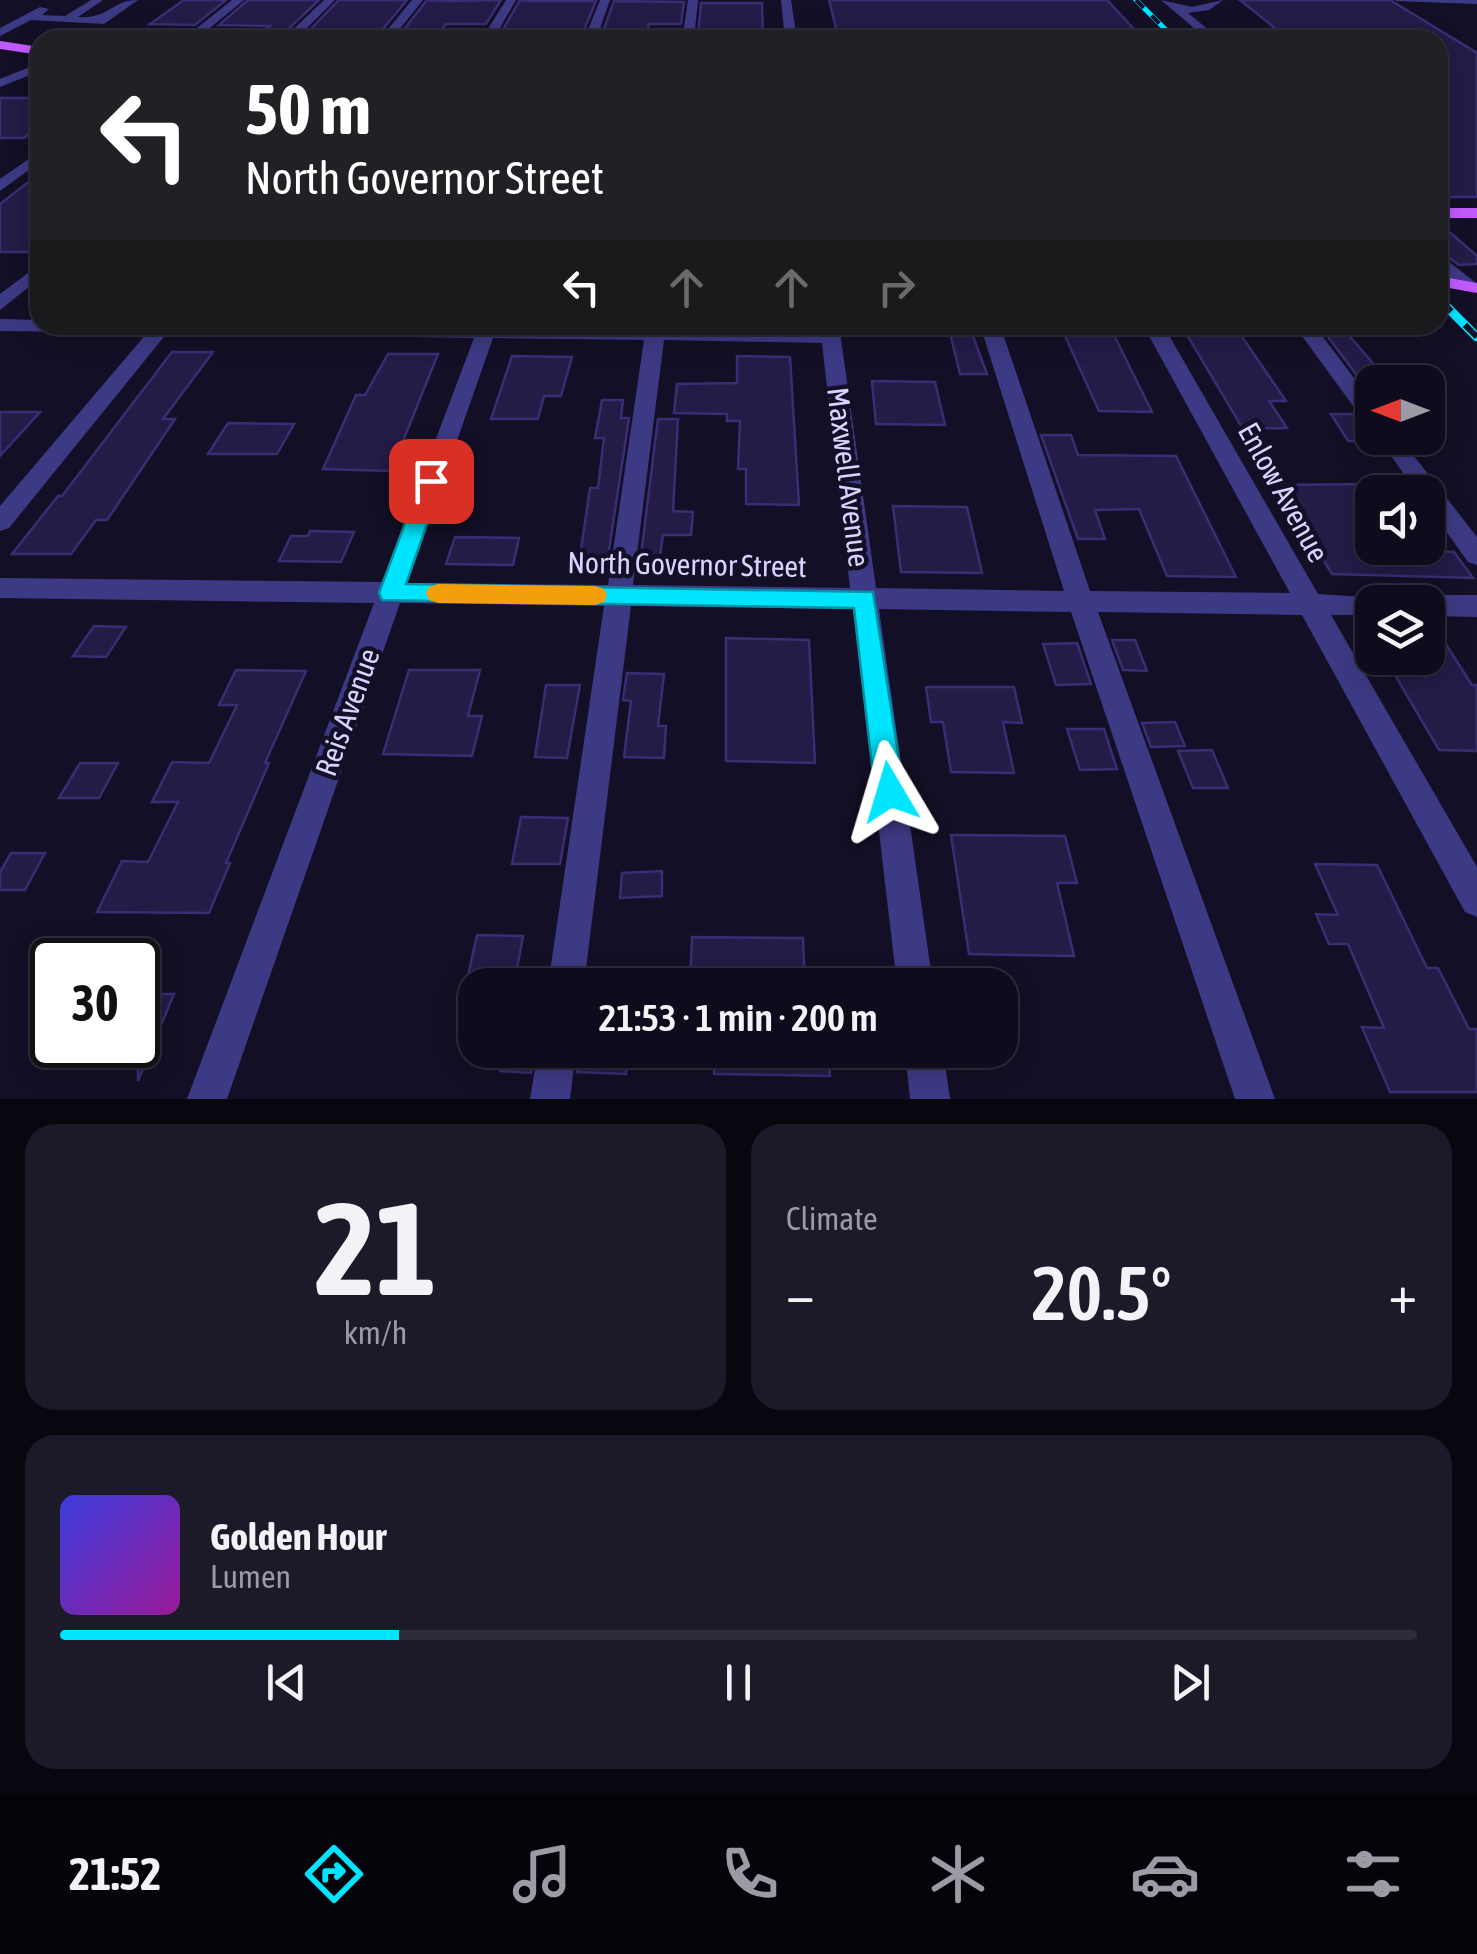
<!DOCTYPE html>
<meta charset="utf-8">
<style>
:root{--surface:#0e0b1c;--page:#1c1929;--text:#f1f3f6;--muted:#9b9ba3;--line:#2e2b3b;--accent:#00e5ff}
body{margin:0;font-family:"Asap Condensed",sans-serif;background:var(--page);color:var(--text);height:100vh;display:flex;flex-direction:column;font-size:38px;white-space:nowrap}
*{box-sizing:border-box;margin:0}
p{font-size:32px;color:var(--muted)}
.icon{flex:none;width:55px;height:55px;fill:none;stroke:currentColor;stroke-width:2;stroke-linecap:round;stroke-linejoin:round}
.map{position:relative;height:1099px;overflow:hidden}
.details{display:flex;flex-direction:column;gap:25px;padding:25px;background:#08060f;flex:1}
.details>*{flex:none}
.guide{position:absolute;left:30px;top:30px;width:1418px;height:305px;border-radius:30px;box-shadow:0 5px 25px #0003,0 0 0 2px var(--line);background:#202124;color:#fff;overflow:hidden}
.needle{width:65px;rotate:270deg}
.fabs{position:absolute;left:1355px;top:365px;display:grid;gap:20px}
.fabs a{display:grid;place-items:center;width:90px;height:90px;border-radius:20px;background:var(--surface);box-shadow:0 5px 25px #0003,0 0 0 2px var(--line);font-size:50px}
.speed{position:absolute;left:30px;top:938px;display:flex;gap:20px;font-size:50px;font-weight:700;text-align:center}
.speed>*{display:grid;place-content:center;width:130px;height:130px;border-radius:50%;background:var(--surface);box-shadow:0 5px 25px #0003,0 0 0 2px var(--line);line-height:1}
.speed .limit{border:5px solid #111;border-radius:15px;background:#fff;color:#111}
.pin{position:absolute;display:grid;place-items:center;width:85px;height:85px;color:#fff;margin:-42px;border-radius:20px;box-shadow:0 5px 15px #0006}
.me{position:absolute;width:110px;margin:-55px;rotate:353deg;stroke-linejoin:round;filter:drop-shadow(0 0 8px #0008)}
.turn{display:flex;align-items:center;gap:35px;height:210px;padding:0 50px;font-size:45px}
.turn .icon{width:130px;height:130px;stroke-width:2.5}
.turn b{display:block;font-size:70px;line-height:85px}
.lanes{display:flex;align-items:center;height:95px;padding:0 50px;background:#0003;justify-content:center;gap:50px;direction:ltr}
.lanes .off{opacity:.35}
.big{font-size:75px;font-weight:600;line-height:1.1}
.details .card{flex:1;display:flex;flex-direction:column;justify-content:center;gap:15px;min-width:0;padding:0 35px;border-radius:30px;background:var(--page)}
.details .dial{align-items:center;gap:0}
.dial b{font-size:130px;line-height:1}
.song{display:flex;align-items:center;gap:30px}
.cover{width:120px;height:120px;border-radius:15px;background:linear-gradient(135deg,hsl(240 70% 55%),hsl(300 70% 35%))}
.played{height:10px;border-radius:5px;background:linear-gradient(90deg,var(--accent) 25%,var(--line) 25%)}
.keys{display:flex;justify-content:space-around;direction:ltr}
.heat{display:flex;justify-content:space-between;align-items:center;font-size:55px;direction:ltr}
.details .tiles{flex:1;display:grid;gap:25px;grid-template-columns:1fr 1fr}
.card:last-child{grid-column:span 2}
.trip{position:absolute;left:458px;top:968px;width:560px;height:100px;border-radius:30px;background:var(--surface);box-shadow:0 5px 25px #0003,0 0 0 2px var(--line);font-weight:600;line-height:100px;text-align:center}
.tab-bar{display:flex;height:160px;justify-content:space-around;align-items:center;background:#06040b;color:var(--muted)}
.tab-bar .icon{width:70px;height:70px}
.tab-bar .active{color:var(--accent)}
.tab-bar b{font-size:45px;color:var(--text)}
.map>svg:first-child{display:block}
.building{fill:#241b47;stroke:#3b2d73;stroke-width:2.5}
.lines{fill:none;stroke-linecap:round;stroke-linejoin:round}
.minor{fill:#3d3a85;fill-rule:evenodd}
.major{fill:#c25bff;fill-rule:evenodd}
.rail-far1-casing{stroke:#00e5ff;stroke-width:5}
.rail-casing{stroke:#00e5ff;stroke-width:9}
.rail-far1{stroke:#130f26;stroke-width:4;stroke-dasharray:11;stroke-linecap:butt}
.rail{stroke:#130f26;stroke-width:6;stroke-dasharray:19;stroke-linecap:butt}
.route{fill:#00e5ff;stroke:#0095a6;stroke-width:2.5}
.slow{fill:#f59e0b}
.labels{text-anchor:middle;dominant-baseline:central;stroke-width:9;stroke-linejoin:round;paint-order:stroke}
.street-label{font-size:30px;fill:#d9d4ff;stroke:#130f26}
</style>
<div class="map">
<svg width="1477" height="1099" viewBox="0 0 1477 1099">
<rect width="100%" height="100%" fill="#130f26"/>
<path class="building" d="M184,0H226L195,25L150,24Z
M248,0H319L281,36H259L270,26L219,25Z
M339,0H407L377,36L301,39Z
M427,0L452,1L501,0L486,24H446L436,37H398Z
M520,0L530,1H596L581,37L497,40Z
M829,0H1107L1144,40H839Z
M1240,0H1390L1477,53V197H1438V40H1290Z
M614,1L684,2L681,24H649L644,40L601,37Z
M701,3H762L763,39L698,38Z
M0,98H40V126L24,138H0Z
M40,173V252H0V204Z
M1438,222L1477,256V264L1459,265L1438,249Z
M948,325H969L987,374H960Z
M1181,325H1234L1286,401H1269L1287,428L1243,429Z
M1319,325H1340L1389,382H1362Z
M1061,327H1110L1152,412L1099,411Z
M172,352H213L163,419H175L107,520H96L71,554H12L58,496H62Z
M388,354H438L391,471L323,469L356,395H365Z
M512,356L572,357L561,396H544L538,419H491Z
M737,356L790,357L799,505L746,504V469H738L740,421H727V414L674,413L677,384L737,383Z
M872,381L935,382L945,425L876,424Z
M602,400H623L621,418H629L607,563H579L590,488H598L604,438H595Z
M0,412H40L0,456Z
M1331,414H1354L1376,442L1348,441Z
M658,419H678L673,511L693,512L691,535H663L659,563H640Z
M228,423L294,424L277,454H208Z
M1041,435H1071L1078,455L1176,456L1236,577L1167,576L1139,509L1095,510L1105,539H1078Z
M1372,484V548L1454,552L1473,578L1332,574L1277,485Z
M893,506L967,507L982,573L901,572Z
M310,531L354,532L341,562L279,561L291,536H308Z
M455,537L519,538L513,565L446,564Z
M94,626L126,627L106,657L73,656Z
M726,638L809,640L815,763L726,761Z
M1112,640H1135L1147,671L1123,670Z
M1077,643L1091,684L1056,685L1043,644Z
M1428,646H1447L1472,685H1477V751L1439,750L1385,658H1428Z
M236,670L306,671L265,763H269L226,863H230L209,913L97,912L122,861L148,862L178,802H152L172,762L209,763L237,705H219Z
M409,670H480L468,716H482L472,756L383,754Z
M627,673L664,674L658,726H666L664,758L624,757L631,701L623,700Z
M546,685H580L567,758L535,757Z
M926,687H1014L1022,723L1003,722L1014,773L951,772L943,722H931Z
M1175,722L1185,746L1151,747L1142,723Z
M1067,729H1104L1117,769L1080,770Z
M1212,750L1228,788H1193L1178,751Z
M80,763H118L99,798H59Z
M521,817L568,818L560,864H512Z
M951,835L1065,836L1077,883H1057L1074,956L969,954Z
M11,853H45L25,890H0V872Z
M1315,864L1377,865L1427,968H1438L1469,1029H1477V1092H1390L1362,1027L1384,1028L1348,944H1329L1316,914L1338,915Z
M662,871V896L620,898L622,873Z
M477,935L523,936L514,985H466Z
M692,937L803,938L805,985H690Z
M138,994H174L138,1081Z
M504,1050H534L531,1073L500,1071Z
M580,1050H629L626,1074L577,1072Z
M715,1050H829L830,1076L714,1074Z"/>
<g class="lines">
<path class="minor" d="M91,0H103L78,17C109,19 112,0 138,0L104,24L31,20L0,36V28L40,7L49,9L42,15L65,16Z
M232,0H244L205,32L260,40H182Z
M324,0H335L295,40H282Z
M412,0H423L391,40H379Z
M506,0H516L493,40H481Z
M600,0H610L596,40H584Z
M688,0H698L694,40H682Z
M781,0H791L797,40H785Z
M1161,0L1192,7L1223,0L1209,10L1188,13L1221,40H1208Z
M1477,0V4L1396,1V0Z
M40,63V71L0,87V79Z
M40,151V162L0,191V179Z
M1438,253L1476,283V291H1464L1438,267Z
M40,264V278L0,310V294Z
M0,319L40,320V325L646,329V325H666L665,329L820,331L819,325H839L876,588L1064,591L980,325H1000L1090,591L1290,593L1143,325H1163L1318,594L1381,598L1384,602H1372V615H1331L1477,867V917L1465,912L1302,615L1098,612L1275,1099H1235L1071,612L879,609L933,985H897L853,609L631,606L584,985H548L604,606L400,603L227,1099H187L374,603L0,598V578L382,582L474,338L167,333L9,528L0,531V506L147,333L0,331ZM493,338L644,340L608,585L407,583ZM664,340L822,343L850,588L633,585Z
M1294,325H1314L1372,402V423L1364,421Z
M1378,438H1400L1477,537V565L1468,562L1428,506V492H1417Z
M1428,595H1477V617L1428,616V602H1417Z
M538,1050H576L570,1099H530Z
M905,1050H943L950,1099H910Z"/>
<path class="major" d="M0,41L40,47V55L0,49Z
M1438,208H1477V218H1438Z
M1438,276L1477,283V293L1438,286Z"/>
<defs>
<path id="rail-far1" d="M1136,0L1176,40"/>
<path id="rail" d="M1438,298L1477,337"/>
</defs>
<use href="#rail-far1" class="rail-far1-casing"/>
<use href="#rail" class="rail-casing"/>
<use href="#rail-far1" class="rail-far1"/>
<use href="#rail" class="rail"/>
</g>
<path class="route" d="M431,473L442,481L406,584L873,592L904,792L900,801L890,805L880,801L875,792L854,608L382,600L379,593L421,481Z"/>
<path class="slow" d="M438,584L595,586L604,589L607,595L604,602L595,605L438,603L429,600L426,593L429,587Z"/>
<g class="labels">
<g class="street-label">
<text transform="translate(849 477) rotate(83)">Maxwell Avenue</text>
<text transform="translate(1284 492) rotate(61)">Enlow Avenue</text>
<text transform="translate(687 564) rotate(1)">North Governor Street</text>
<text transform="translate(347 712) rotate(-70)">Reis Avenue</text>
</g>
</g>
</svg>
<div class="fabs">
<a><svg class="needle" viewBox="-14 -14 28 28"><path d="M0-13l5 13h-10z" fill="#e53935"/><path d="M0 13l5-13h-10z" fill="#9b9ba3"/></svg></a>
<a><svg class="icon" aria-label="sound" viewBox="0 0 24 24"><path d="M4 9h4l5-4v14l-5-4H4zM17 9q2 3 0 6"/></svg></a>
<a><svg class="icon" aria-label="layers" viewBox="0 0 24 24"><path d="M12 4l9 5-9 5-9-5zM3 14l9 5 9-5"/></svg></a>
</div>
<div class="speed"><div class="limit">30</div></div>
<div class="pin" style="left:431px;top:481px;background:#d93025"><svg class="icon" aria-label="arrive" viewBox="0 0 24 24"><path d="M6 21V4h12l-3 4 3 4H6"/></svg></div>
<svg class="me" style="left:890px;top:792px" viewBox="-20 -20 40 40"><path d="M0-17L14 15 0 8-14 15z" fill="#00e5ff" stroke="#fff" stroke-width="4"/></svg>
<div class="trip">21:53 · 1 min · 200 m</div>
<div class="guide">
<div class="turn"><svg class="icon" aria-label="left" viewBox="0 0 24 24"><path d="M17 20v-9H6M10 6l-5 5 5 5"/></svg><div><b>50 m</b>North Governor Street</div></div>
<div class="lanes"><svg class="icon" aria-label="left" viewBox="0 0 24 24"><path d="M17 20v-9H6M10 6l-5 5 5 5"/></svg><svg class="icon off" aria-label="ahead" viewBox="0 0 24 24"><path d="M12 20V5M6 11l6-6 6 6"/></svg><svg class="icon off" aria-label="ahead" viewBox="0 0 24 24"><path d="M12 20V5M6 11l6-6 6 6"/></svg><svg class="icon off" aria-label="right" viewBox="0 0 24 24"><path d="M7 20v-9h11M14 6l5 5-5 5"/></svg></div>
</div>
</div>
<section class="details">
<div class="tiles">
<div class="card dial"><b>21</b><p>km/h</p></div>
<div class="card"><p>Climate</p>
<div class="heat"><a>−</a><b class="big">20.5°</b><a>+</a></div>
</div>
<div class="card">
<div class="song"><i class="cover"></i><div><b>Golden Hour</b><p>Lumen</p></div></div>
<div class="played"></div>
<div class="keys"><svg class="icon" aria-label="previous" viewBox="0 0 24 24"><path d="M18 5L8 12l10 7zM5 5v14"/></svg><svg class="icon" aria-label="pause" viewBox="0 0 24 24"><path d="M8 5v14M16 5v14"/></svg><svg class="icon" aria-label="next" viewBox="0 0 24 24"><path d="M6 5l10 7-10 7zM19 5v14"/></svg></div>
</div>
</div>
</section>
<nav class="tab-bar">
<b>21:52</b>
<svg class="icon active" aria-label="directions" viewBox="0 0 24 24"><path d="M12 3l9 9-9 9-9-9zM9 14v-3h6M13 9l2 2-2 2"/></svg>
<svg class="icon" aria-label="music" viewBox="0 0 24 24"><path d="M9 18V5l10-2v13"/><circle cx="6" cy="18" r="3"/><circle cx="16" cy="16" r="3"/></svg>
<svg class="icon" aria-label="phone" viewBox="0 0 24 24"><path d="M5 4h4l2 5-3 2q2 4 5 5l2-3 5 2v4C11 20 4 13 5 4z"/></svg>
<svg class="icon" aria-label="climate" viewBox="0 0 24 24"><path d="M12 3v18M4 7l16 10M4 17L20 7"/></svg>
<svg class="icon" aria-label="car" viewBox="0 0 24 24"><path d="M5 17H2v-5l4-1 3-4h7l3 4 3 1v5h-3M9 17h6M6 11h13"/><circle cx="7" cy="17" r="2"/><circle cx="17" cy="17" r="2"/></svg>
<svg class="icon" aria-label="filters" viewBox="0 0 24 24"><path d="M4 7h16M4 17h16"/><circle cx="9" cy="7" r="2"/><circle cx="15" cy="17" r="2"/></svg>
</nav>
